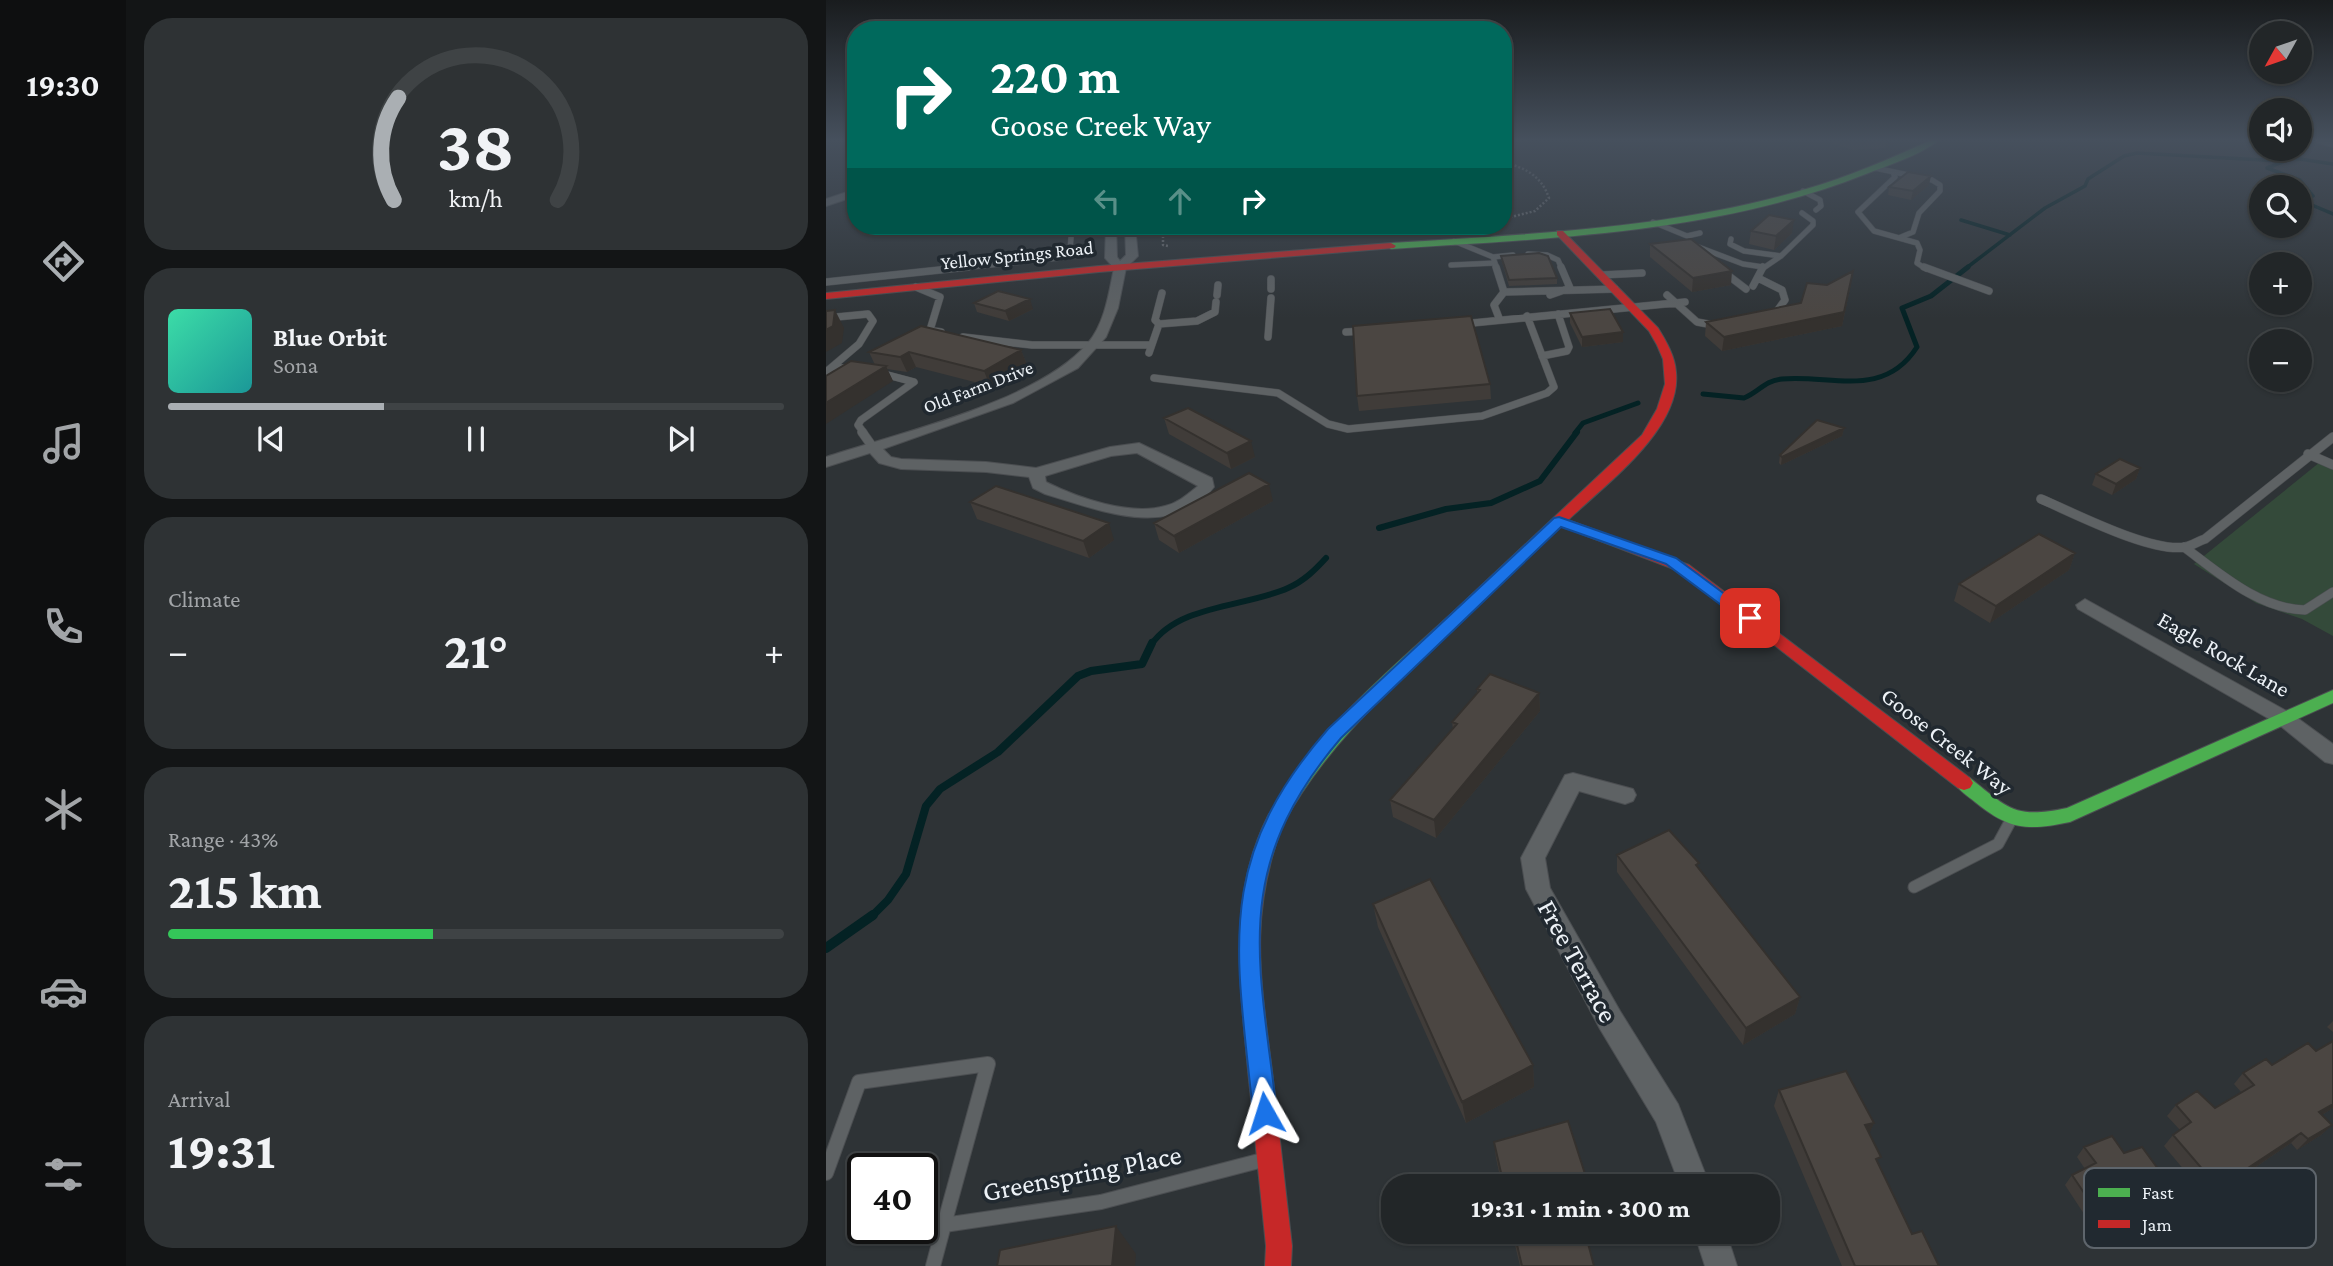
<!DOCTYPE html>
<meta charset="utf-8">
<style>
:root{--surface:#222628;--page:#2e3234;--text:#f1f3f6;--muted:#a2a5a8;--line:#3f4345;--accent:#aaafb3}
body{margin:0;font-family:"Crimson Pro",serif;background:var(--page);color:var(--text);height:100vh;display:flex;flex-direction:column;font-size:26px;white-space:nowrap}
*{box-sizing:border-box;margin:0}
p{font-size:23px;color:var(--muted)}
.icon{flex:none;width:38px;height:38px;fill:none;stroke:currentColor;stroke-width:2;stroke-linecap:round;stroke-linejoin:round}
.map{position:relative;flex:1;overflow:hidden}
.side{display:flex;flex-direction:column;gap:18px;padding:18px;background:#131516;width:700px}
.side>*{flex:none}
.banner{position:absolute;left:21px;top:21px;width:665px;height:214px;border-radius:28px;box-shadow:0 2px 5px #0004,0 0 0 2px var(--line);background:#00695c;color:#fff;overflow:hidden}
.needle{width:46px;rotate:230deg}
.buttons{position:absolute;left:1423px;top:21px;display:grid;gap:14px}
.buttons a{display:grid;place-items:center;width:63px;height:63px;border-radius:50%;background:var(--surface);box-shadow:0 2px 5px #0004,0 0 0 2px var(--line);font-size:35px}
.speed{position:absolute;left:21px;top:1153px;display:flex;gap:14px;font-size:35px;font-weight:700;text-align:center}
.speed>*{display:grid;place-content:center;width:91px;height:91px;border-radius:50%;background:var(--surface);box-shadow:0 2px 5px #0004,0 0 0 2px var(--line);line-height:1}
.speed .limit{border:4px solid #111;border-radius:10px;background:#fff;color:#111}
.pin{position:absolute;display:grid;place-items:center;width:60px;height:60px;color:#fff;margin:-30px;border-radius:14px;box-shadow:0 4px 10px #0006}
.me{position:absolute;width:77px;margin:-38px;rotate:354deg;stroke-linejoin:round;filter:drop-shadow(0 0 5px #0008)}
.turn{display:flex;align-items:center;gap:24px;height:147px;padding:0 28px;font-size:32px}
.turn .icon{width:91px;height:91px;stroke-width:2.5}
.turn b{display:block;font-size:49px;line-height:60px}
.lanes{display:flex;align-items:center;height:66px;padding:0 28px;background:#0003;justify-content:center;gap:35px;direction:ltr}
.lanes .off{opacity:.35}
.big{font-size:52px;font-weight:700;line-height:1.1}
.side .tile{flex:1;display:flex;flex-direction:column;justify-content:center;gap:10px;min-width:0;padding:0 24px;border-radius:28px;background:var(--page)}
.side .dial{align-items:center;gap:0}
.dial svg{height:182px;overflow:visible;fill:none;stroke:var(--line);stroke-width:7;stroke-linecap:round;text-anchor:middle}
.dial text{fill:var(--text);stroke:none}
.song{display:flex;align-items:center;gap:21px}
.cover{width:84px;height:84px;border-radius:10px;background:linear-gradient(135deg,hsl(160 70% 55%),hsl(180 70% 35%))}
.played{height:7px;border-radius:4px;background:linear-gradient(90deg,var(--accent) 35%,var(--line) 35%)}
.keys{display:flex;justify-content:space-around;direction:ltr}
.heat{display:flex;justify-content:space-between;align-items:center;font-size:38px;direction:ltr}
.charge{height:10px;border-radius:5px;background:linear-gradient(90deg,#34c759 43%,var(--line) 0)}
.trip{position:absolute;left:555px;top:1174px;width:399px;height:70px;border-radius:28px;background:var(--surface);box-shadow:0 2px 5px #0004,0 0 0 2px var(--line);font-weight:700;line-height:70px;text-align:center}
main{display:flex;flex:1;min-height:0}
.tabs{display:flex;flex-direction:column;width:126px;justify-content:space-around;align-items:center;background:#0e0f10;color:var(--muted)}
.tabs .icon{width:49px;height:49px}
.tabs .on{color:var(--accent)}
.tabs b{font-size:32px;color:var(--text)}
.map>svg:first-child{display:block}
.green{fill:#344a3a}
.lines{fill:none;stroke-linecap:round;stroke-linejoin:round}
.stream-far4{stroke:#042224;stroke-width:3.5}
.stream-far3{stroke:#042224;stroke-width:5}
.stream-far2{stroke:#042224;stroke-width:6}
.stream-far1{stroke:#042224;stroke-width:8}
.stream{stroke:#042224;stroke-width:10}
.lane-far4-casing{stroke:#4b4e51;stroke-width:6}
.lane-far3-casing{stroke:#4b4e51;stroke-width:8}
.lane-far2-casing{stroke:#4b4e51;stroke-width:10}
.lane-far1-casing{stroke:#4b4e51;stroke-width:13}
.lane-casing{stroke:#4b4e51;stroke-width:16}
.street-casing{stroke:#4b4e51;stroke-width:2}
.fast-casing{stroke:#4b4e51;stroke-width:2}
.jam-casing{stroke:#4b4e51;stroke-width:2}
.path{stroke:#676a6d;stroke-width:2.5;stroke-dasharray:2 2;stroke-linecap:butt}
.lane-far4{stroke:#5e6264;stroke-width:5}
.lane-far3{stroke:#5e6264;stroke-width:7}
.lane-far2{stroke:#5e6264;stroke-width:9}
.lane-far1{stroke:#5e6264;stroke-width:11}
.lane{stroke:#5e6264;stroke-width:14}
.street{fill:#5e6264;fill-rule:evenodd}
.fast{fill:#4caf50;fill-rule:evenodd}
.jam{fill:#c62828;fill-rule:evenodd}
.wall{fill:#403c39}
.shaded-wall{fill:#34312e}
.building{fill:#4b4642;stroke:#34312e;stroke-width:2}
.route{fill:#1a73e8;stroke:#114b97;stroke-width:2}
.labels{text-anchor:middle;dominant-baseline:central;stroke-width:7;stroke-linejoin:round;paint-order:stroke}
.far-street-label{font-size:19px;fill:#edf2f7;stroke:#212930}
.street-label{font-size:23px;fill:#edf2f7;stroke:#212930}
.near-street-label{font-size:28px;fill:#edf2f7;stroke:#212930}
.key{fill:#212930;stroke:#5e656c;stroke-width:2}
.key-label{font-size:19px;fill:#edf2f7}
</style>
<main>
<nav class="tabs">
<b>19:30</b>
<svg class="icon on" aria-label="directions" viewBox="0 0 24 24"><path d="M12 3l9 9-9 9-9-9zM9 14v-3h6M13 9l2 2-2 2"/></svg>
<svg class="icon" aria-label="music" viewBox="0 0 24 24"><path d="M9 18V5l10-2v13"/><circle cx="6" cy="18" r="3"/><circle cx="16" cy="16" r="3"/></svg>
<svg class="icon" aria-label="phone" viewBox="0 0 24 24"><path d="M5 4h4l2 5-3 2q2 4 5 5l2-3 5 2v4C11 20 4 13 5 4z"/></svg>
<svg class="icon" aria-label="climate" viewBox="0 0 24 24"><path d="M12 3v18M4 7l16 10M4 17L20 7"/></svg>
<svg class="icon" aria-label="car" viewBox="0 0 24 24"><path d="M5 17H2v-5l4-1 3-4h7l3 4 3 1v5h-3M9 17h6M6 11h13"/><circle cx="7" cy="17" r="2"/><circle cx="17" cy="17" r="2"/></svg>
<svg class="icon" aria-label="filters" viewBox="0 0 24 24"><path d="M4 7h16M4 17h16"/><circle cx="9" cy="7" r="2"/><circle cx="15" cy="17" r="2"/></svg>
</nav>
<section class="side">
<div class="tile dial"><svg viewBox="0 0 100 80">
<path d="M14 69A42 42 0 1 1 86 69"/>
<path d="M14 69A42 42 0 0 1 16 24" stroke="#aaafb3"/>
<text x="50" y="56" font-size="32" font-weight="700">38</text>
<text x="50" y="72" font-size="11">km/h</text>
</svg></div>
<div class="tile">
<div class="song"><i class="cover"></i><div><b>Blue Orbit</b><p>Sona</p></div></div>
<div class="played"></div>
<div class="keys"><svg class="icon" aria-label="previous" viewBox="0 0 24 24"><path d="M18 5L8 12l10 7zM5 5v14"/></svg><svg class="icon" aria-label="pause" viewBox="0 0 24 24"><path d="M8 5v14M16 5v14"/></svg><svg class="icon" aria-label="next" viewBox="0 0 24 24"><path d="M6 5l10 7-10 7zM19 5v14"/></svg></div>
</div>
<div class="tile"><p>Climate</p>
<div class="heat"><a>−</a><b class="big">21°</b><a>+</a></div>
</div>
<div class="tile"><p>Range · 43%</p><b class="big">215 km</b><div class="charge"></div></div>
<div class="tile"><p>Arrival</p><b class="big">19:31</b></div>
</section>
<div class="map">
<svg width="1507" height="1266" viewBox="0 0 1507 1266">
<rect width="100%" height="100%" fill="#2e3336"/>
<path class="green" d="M1499,458L1507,462V636L1476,619L1430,603L1368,564Z"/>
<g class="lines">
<path class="stream-far4" d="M1507,164L1467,158L1441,168L1474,180L1487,196L1474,197V200L1507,214
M1135,220L1184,235
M1139,269L1219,208L1259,186L1262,179L1298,156L1311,153L1455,161"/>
<path class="stream-far3" d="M877,394L918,398C933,392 938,381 956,379C1004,374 1057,400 1091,347L1076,308L1105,296L1142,267
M749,433L757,423L812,403"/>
<path class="stream-far2" d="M553,528L620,509L665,503L714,481L751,432
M325,645C353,604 421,607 462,588C478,581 489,570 500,558"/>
<path class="stream-far1" d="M45,917L62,900L80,874L100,806L114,789L172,752L252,676L265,671L316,664L326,643"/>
<path class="stream" d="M0,948L47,915"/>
<defs>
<path id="lane-far4" d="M1049,168L1106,180L1114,185V191L1093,213L1087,232L1075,237
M1067,172L1069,177L1032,212L1048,231L1091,243L1094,250L1091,263L1100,269
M977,191L994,200L995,206L990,210
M827,222L861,236L874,233
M905,239L904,244L918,251L955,256L987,225V221L976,213
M628,241L667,257L671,269
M862,243L917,264L937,267
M702,254L721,255L732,260L736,269
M667,257L687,255
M625,265L669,263
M125,269L233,258L244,250L246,226
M936,269L955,256"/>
<path id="lane-far3" d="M670,267L678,292
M1098,267L1163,291
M895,270L920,289
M775,275L816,273
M932,278L956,290L959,300L951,311
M445,279V289
M0,282L142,267
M927,286L937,267
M90,287L114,297L104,330L115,332
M678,292L789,289
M391,295L392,285
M724,295L744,288L735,267
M841,295L871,322L887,325
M0,318L42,314L47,321L33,344L0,372
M673,318L668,305L678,292
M333,324L371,321L389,312L390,302
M636,324L859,302
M520,332L540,331
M137,337L206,345H325
M442,337L445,298
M323,353L333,324L329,320L336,293
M716,356L741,351L743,347L732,314
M8,367L25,369
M328,378L452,393L502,424L522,429L656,416L721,393L728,387L701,316
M38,433L32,425L35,420L88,382L54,373"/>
<path id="lane-far2" d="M36,432L46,446
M1482,454L1507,465
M1215,499C1248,513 1325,553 1359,547C1366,546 1372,541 1379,539L1507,437
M1358,547C1393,573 1433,609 1479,610L1507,592"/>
<path id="lane-far1" d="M1088,887L1172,844L1185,820"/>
<path id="lane" d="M0,1173L33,1082L162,1064L118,1225
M107,1266L118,1225L275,1202L433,1161"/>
<path id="street" d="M1490,141H1507V147L1492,143Z
M30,189V196L0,206V199Z
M280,226H290L291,257L294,261L300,255L299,226H309L312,256L300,268L292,308L280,337L252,368L187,403L57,449L65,457L75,459L160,462L210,468L284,447L313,443L386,478L388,487C346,541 273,510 219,494L207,488L203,477L160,472L75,469L53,463L44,453L0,467V457C72,433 212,402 262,343C279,323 283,292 288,268L279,258ZM311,453L372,486C362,494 352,503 339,506C304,516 252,498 220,482L219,476L285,456Z
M1259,599L1466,714L1507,744V764L1499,762L1452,724L1252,609L1250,605Z
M747,773L807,789L810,795L807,801L799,804L753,791L719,858L724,888L794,1011L852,1104L884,1186H854L830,1122L774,1029L700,889L695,858L739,775Z
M868,1232H900L911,1266H879Z"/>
<path id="fast" d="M1103,141H1112C1092,156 1063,165 1040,174C890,234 724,238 565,249L560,246L565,243C704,234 845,229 980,189C1022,177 1063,159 1103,141Z
M630,613L635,614L638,618L635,622C569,685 501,743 457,824L450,826L443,824L441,819C484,736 556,677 625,614Z
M1507,690V703L1244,822C1202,831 1183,830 1149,802C1142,796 1133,791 1129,783L1132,778L1138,776L1144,778C1183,809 1189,819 1241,808Z"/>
<path id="jam" d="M731,231H737L832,328C840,341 849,356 850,372C856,429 779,485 742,520L863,565L1144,778L1147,783L1144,788L1138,790L1132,788L853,571L735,526L635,622H625L622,618L625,614L816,435L831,409L839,384L837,359L831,345L823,331L731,235Z
M565,243L570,246L568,248L273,272L0,299V293L273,266Z
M450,812L457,814L459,819C422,911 434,976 446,1071C453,1129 459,1188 466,1246L465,1266H439L440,1246C434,1187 428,1129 422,1070C414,983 401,895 443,814Z"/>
</defs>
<use href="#lane-far4" class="lane-far4-casing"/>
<use href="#lane-far3" class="lane-far3-casing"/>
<use href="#lane-far2" class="lane-far2-casing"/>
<use href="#lane-far1" class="lane-far1-casing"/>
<use href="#lane" class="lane-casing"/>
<use href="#street" class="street-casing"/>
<use href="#fast" class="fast-casing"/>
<use href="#jam" class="jam-casing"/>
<path class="path" d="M677,162C699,168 715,175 723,198L709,211L677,219
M462,235L518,226L575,227
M337,236V245L342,246"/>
<use href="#lane-far4" class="lane-far4"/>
<use href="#lane-far3" class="lane-far3"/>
<use href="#lane-far2" class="lane-far2"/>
<use href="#lane-far1" class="lane-far1"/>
<use href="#lane" class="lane"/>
<use href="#street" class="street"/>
<use href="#fast" class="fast"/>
<use href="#jam" class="jam"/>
</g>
<path class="wall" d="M1000,141H1070L1059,148L1027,150Z
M1103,185L1085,200L1062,195L1063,187Z
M925,231L966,233L948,250L923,244Z
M824,244L905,285L866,292L824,257Z
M675,256L731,278V284L683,286L676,262Z
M1025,284L1016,326L896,351L879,336L880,322L975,303L1001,285Z
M148,303L207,309L183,321L151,312Z
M744,313L797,342L756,347L744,323Z
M195,350L201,365L164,386L90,367L81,372L61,369L67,381L49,365L43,352Z
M664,384L665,399L533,411L531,396Z
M338,418L429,457L405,469L343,434Z
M1018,428L1016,436L955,465L953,463L954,455Z
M1314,468L1310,479L1286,495L1266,485L1270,474Z
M447,501L353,553L333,540L328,523Z
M144,502L288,540L263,558L151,519Z
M1249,553L1243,570L1164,623L1128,601L1133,584Z
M651,689L713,693L714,711L610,838L567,817L564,800L627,729L626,722L651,694Z
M791,855L873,868L974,997L969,1014L917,1045L791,872Z
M547,904L707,1065L708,1087L640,1123L552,927Z
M1507,1021V1032L1501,1027Z
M1507,1041V1108L1496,1115L1506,1125L1495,1135L1471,1150L1465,1143L1421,1173L1413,1185L1386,1203L1338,1146L1347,1135L1354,1130L1341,1116L1350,1105L1389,1108L1415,1092L1408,1084L1417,1073L1446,1065L1490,1051Z
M953,1090L1048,1123L1043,1133L1052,1164L1086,1234L1113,1266H1016L948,1106Z
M668,1142L760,1186H676L670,1158Z
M1258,1147L1298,1153L1357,1203L1348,1213L1321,1224L1313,1236L1281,1249L1239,1185L1246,1175L1259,1169L1251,1157Z
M686,1232H759L768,1266H694Z"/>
<path class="shaded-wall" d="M1060,141H1070L1059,148Z
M1105,176L1103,185L1085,200L1087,191Z
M968,220L966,233L948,250L950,236Z
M906,271L905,285L866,292L867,278Z
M1027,271L1016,326L896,351L898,337L1018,312Z
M204,299L207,309L183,321L179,311Z
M9,310L18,328L16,343L0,352V330Z
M797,332V342L756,347V337Z
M195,350L201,365L164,386L158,371Z
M83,352L90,367L81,372L74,357Z
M60,366L67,381L0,424V403Z
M1018,428L1016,436L955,465L956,457Z
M425,441L429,457L405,469L401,453Z
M1314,468L1310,479L1286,495L1290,484Z
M443,484L447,501L353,553L348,536Z
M283,523L288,540L263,558L257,541Z
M1249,553L1243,570L1164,623L1170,606Z
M713,693L714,711L610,838L608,820Z
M974,997L969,1014L917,1045L920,1028Z
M707,1065L708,1087L640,1123L636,1102Z
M1507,1104V1108L1483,1123L1493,1112Z
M1048,1123L1041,1139L1039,1125Z
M1506,1125L1495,1135L1471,1150L1482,1139Z
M1475,1133L1465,1143L1409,1181L1419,1170Z
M1423,1175L1413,1185L1386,1203L1396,1192Z
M760,1177V1186H751V1180Z
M1357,1203L1348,1213L1309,1230L1318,1220Z
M290,1226L310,1254L309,1266H286Z
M1322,1226L1313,1236L1281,1249L1289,1239Z"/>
<path class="building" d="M1082,172L1105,176L1087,191L1063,187Z
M943,215L968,220L950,236L925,231Z
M865,239L906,271L867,278L824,244Z
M713,253L722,256L731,278L683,280L675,256Z
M1027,271L1018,312L898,337L880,322L975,303L981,283L1001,285Z
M172,291L204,299L179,311L148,303Z
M784,309L797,332L756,337L744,313Z
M9,310L7,326L0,330V311Z
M645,316L664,384L531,396L527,326Z
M95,326L195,350L158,371L83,352L74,357L43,352Z
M25,361L60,366L0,403V376Z
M362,408L425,441L401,453L338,418Z
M991,420L1018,428L956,457L954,455Z
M1294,459L1314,468L1290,484L1270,474Z
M423,473L443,484L348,536L328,523Z
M170,486L283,523L257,541L144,502Z
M1213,534L1249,553L1170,606L1133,584Z
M664,674L713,693L608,820L564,800L631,724L626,722L654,690L651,689Z
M843,830L873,863L870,865L974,997L920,1028L791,855Z
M604,879L707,1065L636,1102L547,904Z
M1507,1041V1104L1493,1112L1506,1125L1482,1139L1475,1133L1419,1170L1423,1175L1396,1192L1347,1135L1365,1122L1350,1105L1371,1091L1389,1108L1428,1085L1417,1073L1440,1059L1446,1065L1482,1043L1490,1051Z
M1020,1071L1048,1123L1039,1125L1055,1157L1050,1159L1086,1234L1096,1231L1113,1266H1029L953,1090Z
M742,1121L760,1177L751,1180L753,1186H678L668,1142Z
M1286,1136L1298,1153L1316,1147L1357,1203L1318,1220L1322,1226L1289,1239L1246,1175L1270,1163L1258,1147Z
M290,1226L286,1266H171L174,1250Z
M688,1232H759L768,1266H696Z"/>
<linearGradient id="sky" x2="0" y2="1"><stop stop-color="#191c1e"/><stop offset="0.44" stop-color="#46505d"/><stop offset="1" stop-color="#46505d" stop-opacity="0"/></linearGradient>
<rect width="1507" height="318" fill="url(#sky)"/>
<path class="route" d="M733,517L850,558L931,618L924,623L918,622L840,564L735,527L515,738C404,868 433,959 451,1113L448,1121L439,1125L431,1121L427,1113C411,952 386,862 502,729L728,518Z"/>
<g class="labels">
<g class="far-street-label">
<text transform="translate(191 255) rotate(-6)">Yellow Springs Road</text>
<text transform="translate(152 387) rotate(-21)">Old Farm Drive</text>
</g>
<g class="street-label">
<text transform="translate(1398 654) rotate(30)">Eagle Rock Lane</text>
<text transform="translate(1121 741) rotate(38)">Goose Creek Way</text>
</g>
<g class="near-street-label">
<text transform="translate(752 961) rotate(61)">Free Terrace</text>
<text transform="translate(256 1173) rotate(-11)">Greenspring Place</text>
</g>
</g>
<rect x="1258" y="1168" width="232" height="80" rx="10" class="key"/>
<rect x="1272" y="1188" width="32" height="9" fill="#4caf50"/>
<rect x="1272" y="1220" width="32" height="8" fill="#c62828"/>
<g class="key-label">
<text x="1316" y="1199">Fast</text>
<text x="1316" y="1231">Jam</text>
</g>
</svg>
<div class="buttons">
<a><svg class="needle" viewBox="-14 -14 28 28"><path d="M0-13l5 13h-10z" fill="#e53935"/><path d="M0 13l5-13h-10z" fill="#a2a5a8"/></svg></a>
<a><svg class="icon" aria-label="sound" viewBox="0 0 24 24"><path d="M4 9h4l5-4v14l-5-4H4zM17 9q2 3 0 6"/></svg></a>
<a><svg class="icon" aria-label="search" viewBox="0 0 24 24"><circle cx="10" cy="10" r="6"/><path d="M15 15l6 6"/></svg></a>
<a>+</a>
<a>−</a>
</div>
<div class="speed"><div class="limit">40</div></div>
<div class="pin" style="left:924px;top:618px;background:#d93025"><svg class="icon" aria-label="arrive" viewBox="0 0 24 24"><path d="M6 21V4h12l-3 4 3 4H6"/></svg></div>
<svg class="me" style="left:439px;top:1113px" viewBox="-20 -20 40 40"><path d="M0-17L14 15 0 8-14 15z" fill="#1a73e8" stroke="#fff" stroke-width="4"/></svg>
<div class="trip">19:31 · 1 min · 300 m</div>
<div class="banner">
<div class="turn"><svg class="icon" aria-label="right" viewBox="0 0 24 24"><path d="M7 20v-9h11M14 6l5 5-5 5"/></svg><div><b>220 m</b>Goose Creek Way</div></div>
<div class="lanes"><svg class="icon off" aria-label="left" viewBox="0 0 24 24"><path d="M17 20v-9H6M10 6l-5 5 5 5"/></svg><svg class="icon off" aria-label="ahead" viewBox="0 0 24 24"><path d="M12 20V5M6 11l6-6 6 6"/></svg><svg class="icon" aria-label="right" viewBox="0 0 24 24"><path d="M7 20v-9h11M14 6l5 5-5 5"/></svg></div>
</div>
</div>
</main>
